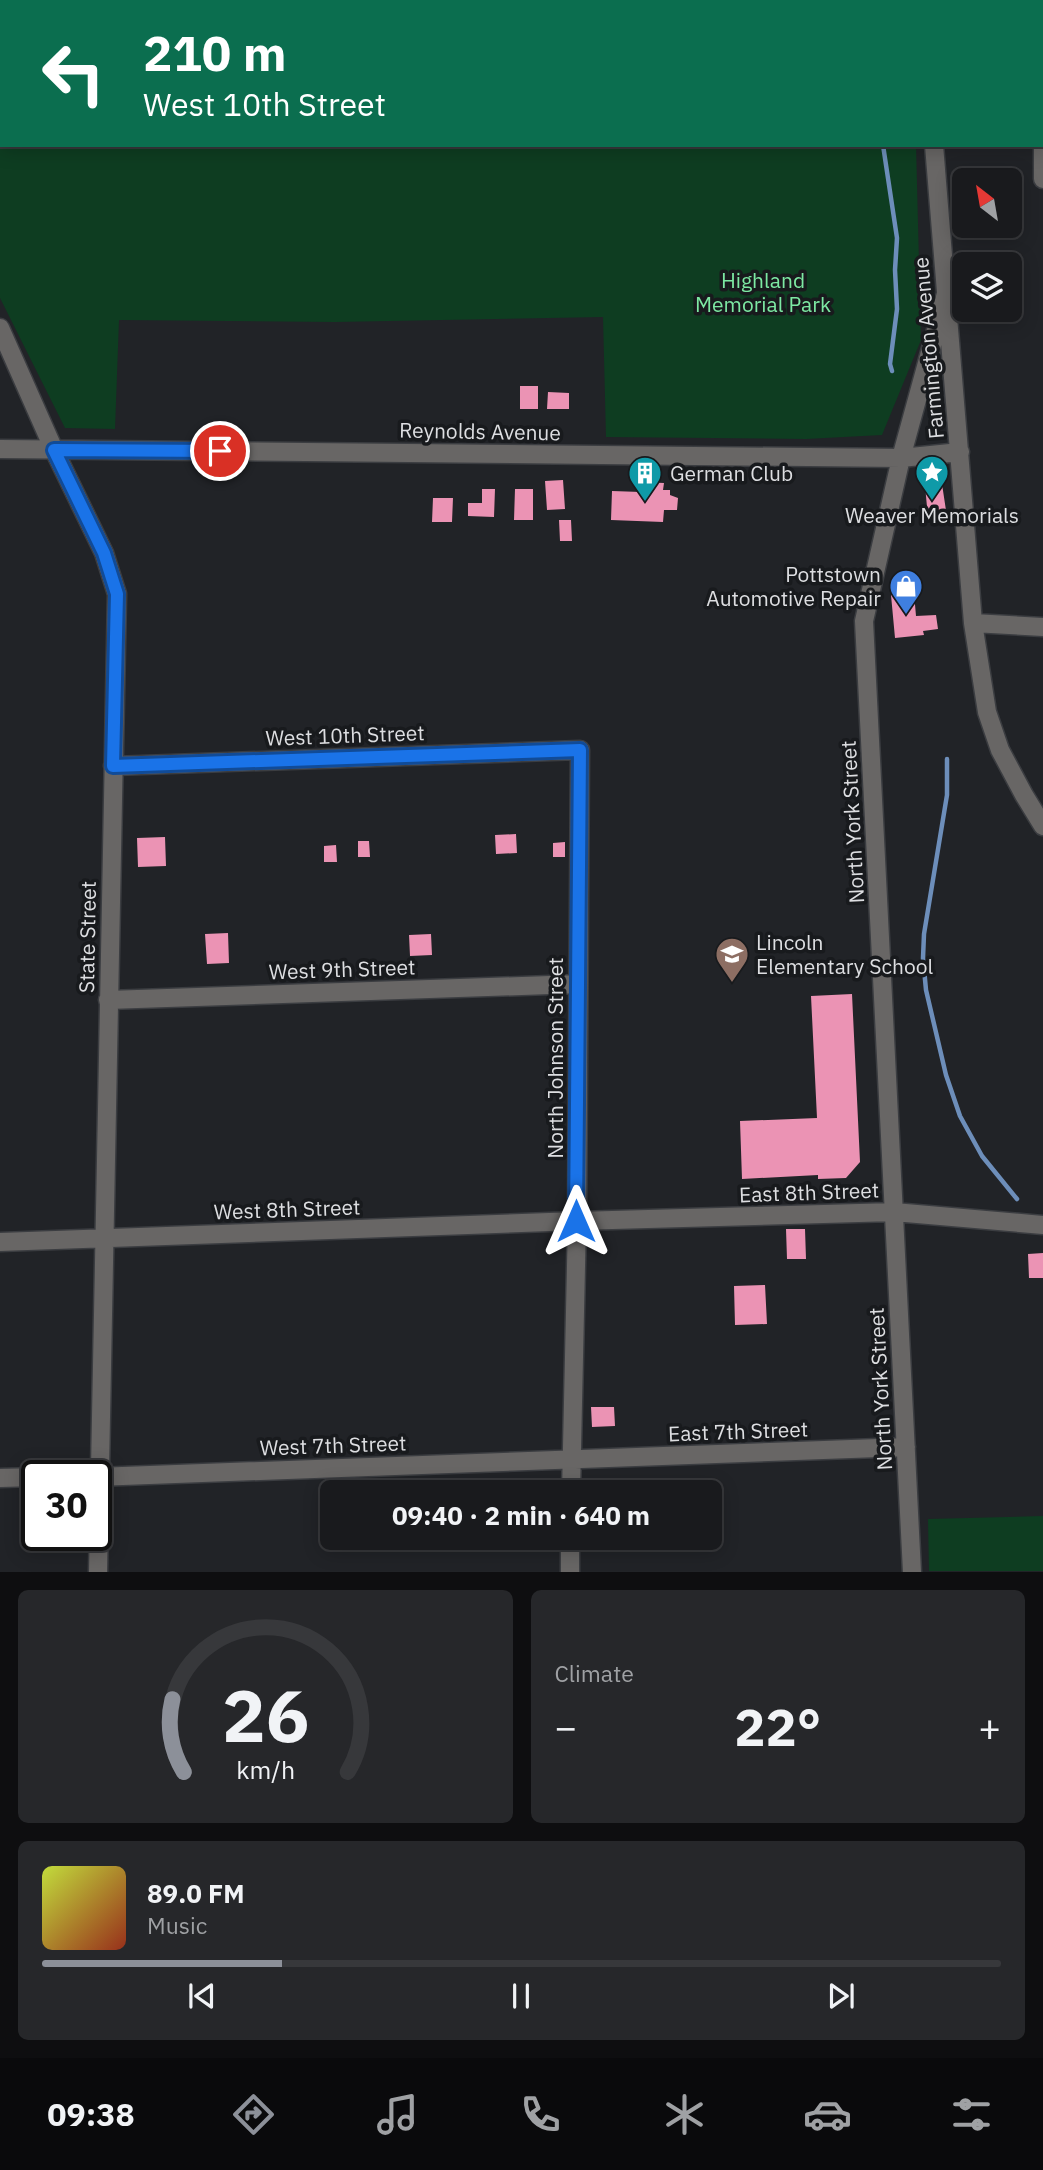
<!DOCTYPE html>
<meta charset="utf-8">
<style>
:root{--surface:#191a1d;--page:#26272a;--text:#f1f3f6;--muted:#9fa1a4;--line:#37383b;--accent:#8c9099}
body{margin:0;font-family:"IBM Plex Sans",sans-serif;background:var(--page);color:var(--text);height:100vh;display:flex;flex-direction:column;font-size:26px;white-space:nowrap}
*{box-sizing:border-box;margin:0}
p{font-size:23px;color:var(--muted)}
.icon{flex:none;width:38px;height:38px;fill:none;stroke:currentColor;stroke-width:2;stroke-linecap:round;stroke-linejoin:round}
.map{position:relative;height:1572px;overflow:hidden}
.sheet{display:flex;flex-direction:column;gap:18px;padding:18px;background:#0e0e10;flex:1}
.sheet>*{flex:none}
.guide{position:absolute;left:0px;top:0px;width:1043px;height:147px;box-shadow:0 4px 18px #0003,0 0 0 2px var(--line);background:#0b6e4f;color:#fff;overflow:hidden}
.needle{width:46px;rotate:329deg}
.fabs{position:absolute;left:952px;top:168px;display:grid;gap:14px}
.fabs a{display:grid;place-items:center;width:70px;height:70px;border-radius:10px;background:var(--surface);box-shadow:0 4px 18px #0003,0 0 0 2px var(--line);font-size:35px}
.speed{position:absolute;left:21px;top:1460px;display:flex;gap:14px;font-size:35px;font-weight:700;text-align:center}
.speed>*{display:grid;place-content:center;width:91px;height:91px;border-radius:50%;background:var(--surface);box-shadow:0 4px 18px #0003,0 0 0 2px var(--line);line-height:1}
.speed .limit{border:4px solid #111;border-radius:10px;background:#fff;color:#111}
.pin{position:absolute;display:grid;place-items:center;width:60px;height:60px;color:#fff;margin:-30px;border:4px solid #fff;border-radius:50%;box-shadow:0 2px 7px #0007}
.me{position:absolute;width:77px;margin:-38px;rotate:0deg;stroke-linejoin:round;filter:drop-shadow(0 0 5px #0008)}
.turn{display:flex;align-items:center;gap:24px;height:147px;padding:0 28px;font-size:32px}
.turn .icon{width:91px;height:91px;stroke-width:2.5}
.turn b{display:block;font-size:49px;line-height:60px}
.big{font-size:52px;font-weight:700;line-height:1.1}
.sheet .tile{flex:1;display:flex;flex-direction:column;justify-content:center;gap:10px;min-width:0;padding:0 24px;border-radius:10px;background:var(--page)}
.sheet .dial{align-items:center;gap:0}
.dial svg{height:182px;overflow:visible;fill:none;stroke:var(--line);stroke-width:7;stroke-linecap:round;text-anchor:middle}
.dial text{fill:var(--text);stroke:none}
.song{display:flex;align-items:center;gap:21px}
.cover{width:84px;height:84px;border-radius:10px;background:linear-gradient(135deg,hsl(70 70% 55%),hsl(10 70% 35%))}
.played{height:7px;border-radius:4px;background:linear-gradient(90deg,var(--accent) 25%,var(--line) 25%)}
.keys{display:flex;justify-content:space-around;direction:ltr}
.heat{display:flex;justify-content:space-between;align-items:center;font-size:38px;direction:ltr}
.sheet .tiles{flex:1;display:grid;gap:18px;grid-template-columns:1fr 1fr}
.tile:last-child{grid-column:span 2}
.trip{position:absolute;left:320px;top:1480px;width:402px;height:70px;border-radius:10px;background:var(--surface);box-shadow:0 4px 18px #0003,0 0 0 2px var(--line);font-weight:700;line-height:70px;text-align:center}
.menu{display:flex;height:112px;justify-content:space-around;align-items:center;background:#0a0a0c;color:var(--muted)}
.menu .icon{width:49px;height:49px}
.menu .on{color:var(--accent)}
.menu b{font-size:32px;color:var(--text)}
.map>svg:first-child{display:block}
.green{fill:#0e3d21}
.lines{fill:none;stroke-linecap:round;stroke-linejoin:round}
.stream{stroke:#6d8eba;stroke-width:4.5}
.building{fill:#eb93b4}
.minor-casing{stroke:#3b3d41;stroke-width:21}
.minor{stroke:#686665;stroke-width:18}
.route-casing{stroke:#114b97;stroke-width:18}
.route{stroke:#1a73e8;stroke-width:12}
.labels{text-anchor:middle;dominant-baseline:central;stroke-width:7;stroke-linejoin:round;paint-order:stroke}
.park-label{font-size:21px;fill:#7de9a3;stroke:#181a1d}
.street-label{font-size:21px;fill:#dddee1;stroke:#181a1d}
.poi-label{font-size:21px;fill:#dddee1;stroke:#181a1d;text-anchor:start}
</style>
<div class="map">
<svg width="1043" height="1572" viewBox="0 0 1043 1572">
<rect width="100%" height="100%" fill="#212327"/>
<path class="green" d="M0,0H902V2H2V145H916L921,340L882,435L806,439L606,437L603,317L335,322L119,320L115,429L65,428L0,298Z
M1043,1516V1571H929L928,1519Z"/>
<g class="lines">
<path class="stream" d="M862,0L863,2
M883,145L897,238L895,270L897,309L890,364L892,371
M947,759V795L924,934L923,958L926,990L946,1075L960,1116L982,1156L1017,1199"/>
</g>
<path class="building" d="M520,386H538V409H520Z
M548,392L569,393V409H547Z
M563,480L565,509L547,510L545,481Z
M641,482L664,483L663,490H670V495L678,498L677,510H664L663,522L611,520L612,491L641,492Z
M942,484L947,517L928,518L925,485Z
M482,489H495L494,517L468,516V503H482Z
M515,489H533V520H514Z
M433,498H453L452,522H432Z
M559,520H571L572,541H560Z
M914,593L916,616L936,615L938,629L923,631L924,635L895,638L891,595Z
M516,834L517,853L496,854L495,835Z
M165,837L166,866L138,867L137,838Z
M358,841H369L370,857H358Z
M565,842V857H553V843Z
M336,845L337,862H324V846Z
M228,933L229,963L207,964L205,934Z
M431,934L432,955L410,956L409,935Z
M852,994L860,1162L846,1178L818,1179V1175L742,1179L740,1121L817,1118L811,996Z
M786,1229H805L806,1259H787Z
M1043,1253V1278H1029L1028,1254Z
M765,1285L767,1324L735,1325L734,1286Z
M591,1407H614L615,1426L592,1427Z"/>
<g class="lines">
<defs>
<path id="minor" d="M922,0V2
M1041,84H1043
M934,145L973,623L987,712L1000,750L1024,795L1043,826
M1043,148V179
M0,328L54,450L104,553L117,594L98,1572
M0,449L901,458L960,452
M973,623L1043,627
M113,766L580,750L577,1221L571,1493
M108,1000L578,984
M0,1242L577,1221L894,1212L1043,1225
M96,1477L906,1447
M0,1478L37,1477
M570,1572V1538
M912,1572L864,621L901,458L947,290"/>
</defs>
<use href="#minor" class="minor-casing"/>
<use href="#minor" class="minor"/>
</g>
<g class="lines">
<defs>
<path id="route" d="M220,451L54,450L104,553L117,594L113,766L580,750L576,1221"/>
</defs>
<use href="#route" class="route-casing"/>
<use href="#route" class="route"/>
</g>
<defs>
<symbol id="sight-pin" viewBox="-11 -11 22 30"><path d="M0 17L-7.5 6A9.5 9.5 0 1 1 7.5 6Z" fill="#0f9aa8" stroke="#181a1d"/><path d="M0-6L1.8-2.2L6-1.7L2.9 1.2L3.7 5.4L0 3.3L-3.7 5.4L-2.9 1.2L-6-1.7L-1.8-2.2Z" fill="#fff"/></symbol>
<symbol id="building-pin" viewBox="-11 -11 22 30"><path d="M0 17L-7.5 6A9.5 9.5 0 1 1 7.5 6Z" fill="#0f9aa8" stroke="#181a1d"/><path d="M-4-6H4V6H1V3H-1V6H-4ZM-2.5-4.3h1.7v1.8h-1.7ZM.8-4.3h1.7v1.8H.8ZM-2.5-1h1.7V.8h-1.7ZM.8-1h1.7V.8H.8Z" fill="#fff"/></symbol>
<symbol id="shop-pin" viewBox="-11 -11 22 30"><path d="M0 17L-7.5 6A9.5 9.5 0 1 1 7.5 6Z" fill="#3f7fe0" stroke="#181a1d"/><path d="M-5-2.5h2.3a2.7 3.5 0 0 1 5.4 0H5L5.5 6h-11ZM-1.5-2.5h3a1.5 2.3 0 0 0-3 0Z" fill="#fff"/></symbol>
<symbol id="school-pin" viewBox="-11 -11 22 30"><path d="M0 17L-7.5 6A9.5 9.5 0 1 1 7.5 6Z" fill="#8d6e63" stroke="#181a1d"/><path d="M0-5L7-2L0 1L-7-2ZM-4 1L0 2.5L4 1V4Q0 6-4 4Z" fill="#fff"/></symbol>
</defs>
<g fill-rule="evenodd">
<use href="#sight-pin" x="913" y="453" width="38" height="52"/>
<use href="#building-pin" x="626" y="454" width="38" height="52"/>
<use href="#shop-pin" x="887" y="567" width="38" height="52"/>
<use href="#school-pin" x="713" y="935" width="38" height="52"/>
</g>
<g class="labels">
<g class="park-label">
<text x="763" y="280">Highland<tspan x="763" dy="24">Memorial Park</tspan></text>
</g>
<g class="street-label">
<text transform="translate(928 348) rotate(-95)">Farmington Avenue</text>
<text transform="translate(480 431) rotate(1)">Reynolds Avenue</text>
<text transform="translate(345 735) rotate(-2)">West 10th Street</text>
<text transform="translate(852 822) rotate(-93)">North York Street</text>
<text transform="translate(87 937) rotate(-89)">State Street</text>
<text transform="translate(342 969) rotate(-2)">West 9th Street</text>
<text transform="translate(555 1058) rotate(-90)">North Johnson Street</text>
<text transform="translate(809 1192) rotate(-2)">East 8th Street</text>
<text transform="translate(287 1209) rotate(-2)">West 8th Street</text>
<text transform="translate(880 1389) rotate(-93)">North York Street</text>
<text transform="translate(738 1431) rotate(-2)">East 7th Street</text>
<text transform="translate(333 1445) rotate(-2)">West 7th Street</text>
</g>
<g class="poi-label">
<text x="670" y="473">German Club</text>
<text x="932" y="515" text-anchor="middle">Weaver Memorials</text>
<text x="881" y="574" text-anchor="end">Pottstown<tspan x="881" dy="24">Automotive Repair</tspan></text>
<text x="756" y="942">Lincoln<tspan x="756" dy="24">Elementary School</tspan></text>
</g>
</g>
</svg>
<div class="fabs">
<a><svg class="needle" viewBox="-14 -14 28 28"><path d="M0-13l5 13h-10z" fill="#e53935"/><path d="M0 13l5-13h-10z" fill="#9fa1a4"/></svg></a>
<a><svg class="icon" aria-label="layers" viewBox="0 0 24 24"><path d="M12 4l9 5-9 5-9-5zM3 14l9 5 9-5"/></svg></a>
</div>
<div class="speed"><div class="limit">30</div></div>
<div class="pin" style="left:220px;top:451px;background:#d93025"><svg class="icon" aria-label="arrive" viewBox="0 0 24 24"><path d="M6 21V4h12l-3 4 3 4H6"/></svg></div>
<svg class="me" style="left:576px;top:1221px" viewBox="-20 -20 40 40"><path d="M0-17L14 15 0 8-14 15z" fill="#1a73e8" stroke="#fff" stroke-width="4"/></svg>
<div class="trip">09:40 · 2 min · 640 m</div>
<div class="guide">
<div class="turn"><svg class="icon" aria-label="left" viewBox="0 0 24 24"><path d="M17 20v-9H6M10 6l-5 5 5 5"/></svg><div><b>210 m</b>West 10th Street</div></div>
</div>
</div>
<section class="sheet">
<div class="tiles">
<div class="tile dial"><svg viewBox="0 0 100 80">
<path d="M14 69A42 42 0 1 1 86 69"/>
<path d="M14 69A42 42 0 0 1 9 37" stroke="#8c9099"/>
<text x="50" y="56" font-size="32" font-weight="700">26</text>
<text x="50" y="72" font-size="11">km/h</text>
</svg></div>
<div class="tile"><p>Climate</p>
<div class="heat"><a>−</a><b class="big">22°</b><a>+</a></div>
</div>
<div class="tile">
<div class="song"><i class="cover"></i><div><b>89.0 FM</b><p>Music</p></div></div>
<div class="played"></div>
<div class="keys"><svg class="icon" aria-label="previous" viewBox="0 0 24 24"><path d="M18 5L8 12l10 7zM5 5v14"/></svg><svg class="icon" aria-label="pause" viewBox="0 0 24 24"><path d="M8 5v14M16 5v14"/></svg><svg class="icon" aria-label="next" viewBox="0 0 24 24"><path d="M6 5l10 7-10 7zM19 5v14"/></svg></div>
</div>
</div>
</section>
<nav class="menu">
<b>09:38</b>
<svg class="icon on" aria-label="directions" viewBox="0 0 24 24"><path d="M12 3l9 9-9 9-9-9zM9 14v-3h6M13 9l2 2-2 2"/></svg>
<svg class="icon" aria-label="music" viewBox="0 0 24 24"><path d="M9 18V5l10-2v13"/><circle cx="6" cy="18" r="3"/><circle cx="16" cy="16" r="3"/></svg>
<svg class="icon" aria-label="phone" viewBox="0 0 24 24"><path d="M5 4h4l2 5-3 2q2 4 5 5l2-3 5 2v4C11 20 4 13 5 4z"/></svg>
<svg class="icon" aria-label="climate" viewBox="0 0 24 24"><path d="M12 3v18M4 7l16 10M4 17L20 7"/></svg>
<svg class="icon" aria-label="car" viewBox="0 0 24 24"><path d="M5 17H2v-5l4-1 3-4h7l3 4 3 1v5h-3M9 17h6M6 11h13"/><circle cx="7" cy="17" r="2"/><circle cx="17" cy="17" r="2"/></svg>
<svg class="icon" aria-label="filters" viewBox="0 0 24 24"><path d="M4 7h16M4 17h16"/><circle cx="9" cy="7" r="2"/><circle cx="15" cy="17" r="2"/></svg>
</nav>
